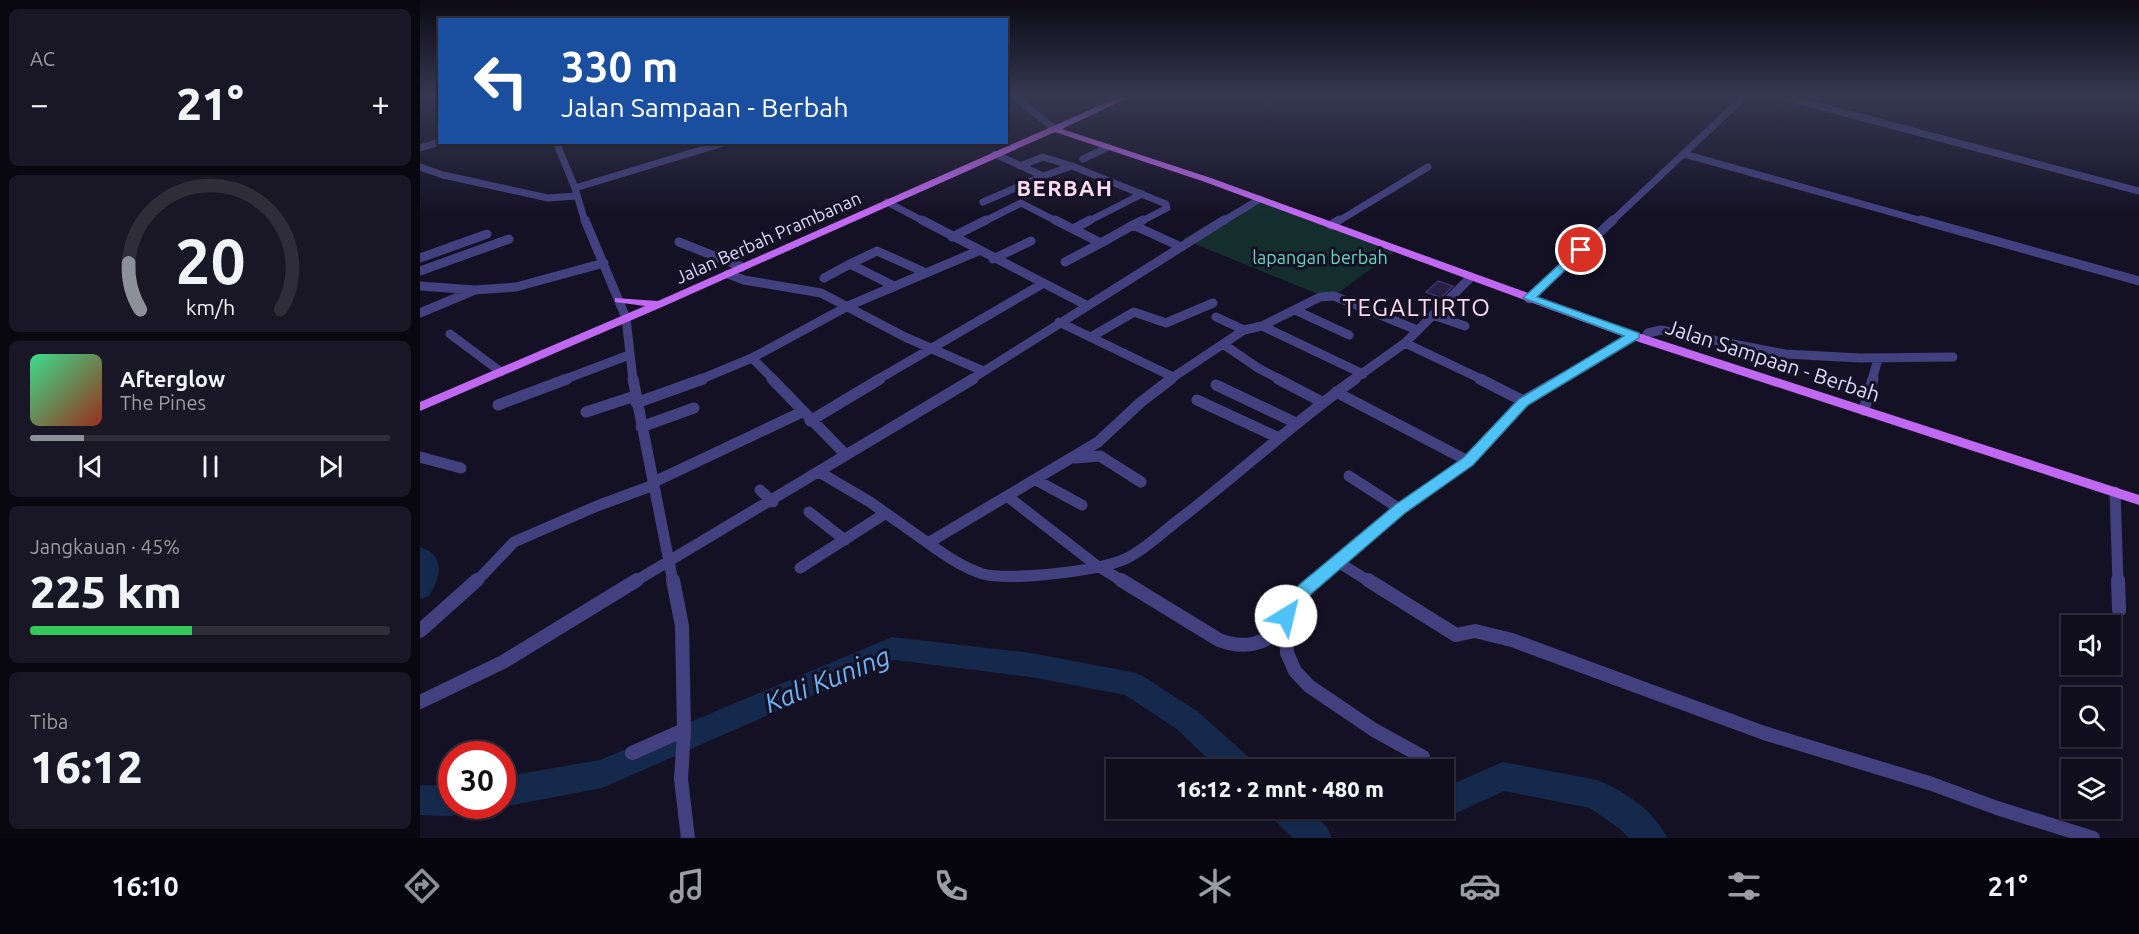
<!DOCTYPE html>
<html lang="id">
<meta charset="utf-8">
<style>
:root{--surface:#100d1c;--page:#191625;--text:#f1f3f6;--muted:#9c9ca3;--line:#302d3b;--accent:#8c9099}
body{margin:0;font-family:Ubuntu,sans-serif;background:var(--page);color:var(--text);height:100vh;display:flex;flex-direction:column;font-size:22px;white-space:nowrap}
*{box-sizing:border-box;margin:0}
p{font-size:20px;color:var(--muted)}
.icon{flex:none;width:33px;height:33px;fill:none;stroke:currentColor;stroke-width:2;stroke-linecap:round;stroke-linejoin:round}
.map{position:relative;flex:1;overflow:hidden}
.drawer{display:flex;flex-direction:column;gap:9px;padding:9px;background:#09070f;width:420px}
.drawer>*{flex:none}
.banner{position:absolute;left:18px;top:18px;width:570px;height:126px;border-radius:0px;box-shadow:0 2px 4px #0004,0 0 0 2px var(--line);background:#1a4fa0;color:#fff;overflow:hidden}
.controls{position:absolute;left:1641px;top:615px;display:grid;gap:12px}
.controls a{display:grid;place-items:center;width:60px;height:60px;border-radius:0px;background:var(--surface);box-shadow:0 2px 4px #0004,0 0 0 2px var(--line);font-size:30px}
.speed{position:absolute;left:18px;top:741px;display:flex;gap:12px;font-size:30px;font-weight:700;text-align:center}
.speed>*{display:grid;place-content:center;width:78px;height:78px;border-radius:50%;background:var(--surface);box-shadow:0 2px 4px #0004,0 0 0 2px var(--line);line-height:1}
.speed .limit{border:9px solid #d22;background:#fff;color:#111}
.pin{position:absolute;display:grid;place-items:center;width:51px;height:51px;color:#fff;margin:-26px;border:3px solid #fff;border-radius:50%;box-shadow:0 2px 6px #0007}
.me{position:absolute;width:66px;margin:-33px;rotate:36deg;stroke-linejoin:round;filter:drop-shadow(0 0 4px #0008)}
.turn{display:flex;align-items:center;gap:21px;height:126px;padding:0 24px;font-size:27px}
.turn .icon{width:78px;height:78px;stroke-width:2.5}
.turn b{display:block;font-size:42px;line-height:51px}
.big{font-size:45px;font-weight:800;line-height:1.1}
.drawer .tile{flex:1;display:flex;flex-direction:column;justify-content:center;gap:9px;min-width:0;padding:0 21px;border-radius:9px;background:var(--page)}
.drawer .dial{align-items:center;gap:0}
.dial svg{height:156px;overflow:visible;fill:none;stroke:var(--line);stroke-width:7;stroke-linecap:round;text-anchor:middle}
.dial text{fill:var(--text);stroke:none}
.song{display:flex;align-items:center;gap:18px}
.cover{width:72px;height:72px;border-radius:9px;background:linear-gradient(135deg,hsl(150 70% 55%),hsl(10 70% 35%))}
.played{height:6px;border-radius:3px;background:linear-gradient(90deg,var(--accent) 15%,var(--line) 15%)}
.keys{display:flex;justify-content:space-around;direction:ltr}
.heat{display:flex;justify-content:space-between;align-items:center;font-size:33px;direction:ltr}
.charge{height:9px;border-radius:4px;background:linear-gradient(90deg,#34c759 45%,var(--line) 0)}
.trip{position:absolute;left:686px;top:759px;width:348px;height:60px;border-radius:0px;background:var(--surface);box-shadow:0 2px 4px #0004,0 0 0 2px var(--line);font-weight:800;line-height:60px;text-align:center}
.menu{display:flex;height:96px;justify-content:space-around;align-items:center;background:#06050b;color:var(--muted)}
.menu .icon{width:42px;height:42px}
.menu .active{color:var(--accent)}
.menu b{font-size:27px;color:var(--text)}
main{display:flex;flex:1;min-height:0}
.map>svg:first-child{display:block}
.green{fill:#142e2e}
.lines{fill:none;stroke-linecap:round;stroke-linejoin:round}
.river{fill:#14294b;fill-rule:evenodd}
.building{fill:#271f44;stroke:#3f326e;stroke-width:1.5}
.minor-far3{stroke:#434080;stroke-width:7}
.minor-far2{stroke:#434080;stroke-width:9}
.minor-far1{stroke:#434080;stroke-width:11}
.minor{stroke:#434080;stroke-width:14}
.major{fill:#c168f3;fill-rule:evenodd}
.route{fill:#4fc3f7;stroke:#337fa1;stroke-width:1.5}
.labels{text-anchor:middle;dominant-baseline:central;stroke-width:6;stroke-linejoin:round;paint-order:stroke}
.far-street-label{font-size:18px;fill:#ddd8fc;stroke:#151125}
.far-park-label{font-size:18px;fill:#69d6bd;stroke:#151125}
.street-label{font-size:21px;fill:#ddd8fc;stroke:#151125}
.far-district-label{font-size:22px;font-weight:bold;letter-spacing:1.5px;fill:#fcdaef;stroke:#151125}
.quarter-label{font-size:24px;letter-spacing:1.5px;fill:#fcdaef;stroke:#151125}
.near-water-label{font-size:27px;font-style:italic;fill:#6eb3f3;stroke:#151125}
</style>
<main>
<section class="drawer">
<div class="tile"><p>AC</p>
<div class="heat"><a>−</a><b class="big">21°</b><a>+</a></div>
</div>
<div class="tile dial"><svg viewBox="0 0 100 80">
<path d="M14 69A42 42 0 1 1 86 69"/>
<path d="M14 69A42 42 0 0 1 8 45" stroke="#8c9099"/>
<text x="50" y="56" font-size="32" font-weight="700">20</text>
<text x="50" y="72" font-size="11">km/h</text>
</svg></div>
<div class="tile">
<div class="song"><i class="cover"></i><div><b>Afterglow</b><p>The Pines</p></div></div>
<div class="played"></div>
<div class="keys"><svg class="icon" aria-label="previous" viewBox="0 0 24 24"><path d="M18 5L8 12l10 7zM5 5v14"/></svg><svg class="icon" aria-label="pause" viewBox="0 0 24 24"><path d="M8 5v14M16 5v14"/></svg><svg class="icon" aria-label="next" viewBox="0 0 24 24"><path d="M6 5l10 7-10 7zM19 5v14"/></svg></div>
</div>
<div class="tile"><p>Jangkauan · 45%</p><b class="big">225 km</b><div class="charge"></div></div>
<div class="tile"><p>Tiba</p><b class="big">16:12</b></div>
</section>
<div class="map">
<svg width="1719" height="838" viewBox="0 0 1719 838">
<rect width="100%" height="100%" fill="#151125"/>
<path class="green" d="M836,197L978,249L910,299L763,239Z"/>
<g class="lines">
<path class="river" d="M0,547C26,555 21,577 9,596L0,599Z
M472,637L611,653L711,672L721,675L777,711L832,760L836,770H799L757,729L705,695L611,677L474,660L182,788L82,807L79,806H82V777L180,760Z
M1083,762L1177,780C1203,790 1236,812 1247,838H1209L1200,829L1170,808L1084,791L1023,819L1012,815L1009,808H1023V788Z
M0,785L32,786V806H46L43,812L32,816L0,815Z
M848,808H887L907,827L912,838H873L853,819Z"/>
</g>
<path class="building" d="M1018,281L1033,286L1021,298L1006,292Z"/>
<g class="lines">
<path class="minor-far3" d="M594,96L635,129
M1361,96L1719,191
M136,142L155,188L165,222
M0,148L20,142
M575,154L623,176L652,166L746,204L747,208L720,222
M1264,154L1506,222
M663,159L688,147
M600,166L623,157L652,166
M0,167L23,175L128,198L156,196
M155,188L307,142
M467,202L505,222
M563,202L623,176
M563,222L601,203L638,222
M667,222L722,194
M802,222L840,199
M917,222L1008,167
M1191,222L1325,96"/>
<path class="minor-far2" d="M165,220L206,318L213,380
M502,220L666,305
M635,220L681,243L713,225
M723,220L713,225L759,246
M1501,220L1719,281
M911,225L919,220
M653,229L670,220
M532,237L566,220
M259,242L322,267
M0,258L67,234
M573,259L611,241
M645,262L681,243
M0,271L89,239
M308,274L324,280L401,293L485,337L563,371
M404,278L430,264
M472,285L430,264L457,251L504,272
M0,286L55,290L0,313
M55,290L96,287L184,263
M1109,299L1193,220
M875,310L929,335
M1013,315L1045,326
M796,317L824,330
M639,322L753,377
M842,326L943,374
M30,334L81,372
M671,337L714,312L746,323L793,303
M1224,339L1228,333L1241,330L1365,354L1440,358L1533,357
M985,343L1063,380
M803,344L838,368L861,380
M332,358L354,380
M143,380L209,355
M279,380L332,358L428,306L558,251
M457,380L622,284
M550,380L804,220
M749,380L824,330L842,326L900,297L914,296L997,330
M933,380L985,343L1051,277
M1139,380L1214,336
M1452,380L1458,359"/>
<path class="minor-far1" d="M213,379L253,582
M352,379L426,455
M858,379L902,402
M1060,379L1103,401
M796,385L876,423
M916,392L1048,461
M777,400L859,438
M216,403L283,379
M78,405L147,379
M1444,410L1453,379
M166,412L215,396
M390,421L460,379
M221,427L274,408
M0,457L41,468
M655,458L680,456L721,482
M399,472L450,502L508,543L678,442L721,402L751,379
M929,476L980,509
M616,480L662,505
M234,482L382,412
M340,490L353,502
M1695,492L1698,582
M587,496L676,565L704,582
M389,512L425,540
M508,543C525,555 543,568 563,574C591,581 686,571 711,556C729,546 745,530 761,518C820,473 874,422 935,379
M918,562L950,582
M380,568L466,513
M56,582L94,542L177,506L234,485
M214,582L553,379
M893,582L980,509L1048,461L1103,401L1141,379"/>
<path class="minor" d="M253,580L262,626L264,731L261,779L268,838
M701,580L799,640C825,650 843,644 865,628
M895,580L885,589L866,616L867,653L875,671L889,686L954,730L1003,757
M948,580L1036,635L1055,631L1092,640L1344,733L1512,784L1577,808L1673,838
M1698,580L1699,610
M0,631L57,580
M0,702L83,662L217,580
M212,753L264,730"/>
<path class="major" d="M701,96H712L642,129L791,178L1218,333L1719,495V505L1210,339L785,182L635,132L242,307L0,411V402L225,306L195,302V298L238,301Z"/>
</g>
<linearGradient id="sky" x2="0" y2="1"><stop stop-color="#0c0914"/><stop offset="0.45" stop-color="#353851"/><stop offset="1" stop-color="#353851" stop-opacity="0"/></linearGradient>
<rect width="1719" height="214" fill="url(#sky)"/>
<path class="route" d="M1161,247L1164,248V252L1117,297L1219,333V338L1108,405L1053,465L985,513L891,594L872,621L866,623L860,621L857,616L860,611L879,585L975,505L1043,458L1099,399L1204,336L1103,298L1157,248Z"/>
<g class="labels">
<g class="far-street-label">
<text transform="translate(348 237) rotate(-24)">Jalan Berbah Prambanan</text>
</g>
<g class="far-park-label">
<text x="900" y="257">lapangan berbah</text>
</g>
<g class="street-label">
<text transform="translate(1353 360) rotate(18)">Jalan Sampaan - Berbah</text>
</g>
<g class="far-district-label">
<text x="645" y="187">BERBAH</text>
</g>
<g class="quarter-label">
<text x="997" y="307">TEGALTIRTO</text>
</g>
<g class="near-water-label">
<text transform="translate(407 679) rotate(-22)">Kali Kuning</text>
</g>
</g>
</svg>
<div class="controls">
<a><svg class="icon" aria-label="sound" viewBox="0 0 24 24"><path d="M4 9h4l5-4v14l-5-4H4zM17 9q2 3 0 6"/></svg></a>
<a><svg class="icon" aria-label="search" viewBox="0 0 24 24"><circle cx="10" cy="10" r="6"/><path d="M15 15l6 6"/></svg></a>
<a><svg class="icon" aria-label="layers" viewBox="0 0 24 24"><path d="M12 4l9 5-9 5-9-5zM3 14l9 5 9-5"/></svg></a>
</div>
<div class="speed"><div class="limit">30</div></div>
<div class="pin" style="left:1161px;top:250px;background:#d93025"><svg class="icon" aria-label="arrive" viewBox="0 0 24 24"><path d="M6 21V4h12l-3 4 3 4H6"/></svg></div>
<svg class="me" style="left:866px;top:616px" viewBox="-20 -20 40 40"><circle r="19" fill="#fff"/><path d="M0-13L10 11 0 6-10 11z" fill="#4fc3f7"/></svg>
<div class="trip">16:12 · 2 mnt · 480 m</div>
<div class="banner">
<div class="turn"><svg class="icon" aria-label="left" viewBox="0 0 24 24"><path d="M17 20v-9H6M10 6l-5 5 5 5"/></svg><div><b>330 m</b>Jalan Sampaan - Berbah</div></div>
</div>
</div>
</main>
<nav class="menu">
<b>16:10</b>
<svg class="icon active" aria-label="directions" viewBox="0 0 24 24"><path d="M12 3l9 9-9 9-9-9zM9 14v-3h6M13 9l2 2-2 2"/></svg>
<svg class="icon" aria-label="music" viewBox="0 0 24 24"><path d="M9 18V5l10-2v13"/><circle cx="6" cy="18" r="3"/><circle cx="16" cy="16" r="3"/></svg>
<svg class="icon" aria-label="phone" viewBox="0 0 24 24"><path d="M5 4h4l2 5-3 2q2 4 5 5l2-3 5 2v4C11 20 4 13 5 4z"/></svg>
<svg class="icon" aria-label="climate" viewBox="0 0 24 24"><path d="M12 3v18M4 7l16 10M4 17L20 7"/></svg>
<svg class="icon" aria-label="car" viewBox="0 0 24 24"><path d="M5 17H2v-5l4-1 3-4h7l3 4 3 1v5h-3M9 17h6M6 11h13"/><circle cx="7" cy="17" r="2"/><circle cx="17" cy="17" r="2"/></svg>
<svg class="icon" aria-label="filters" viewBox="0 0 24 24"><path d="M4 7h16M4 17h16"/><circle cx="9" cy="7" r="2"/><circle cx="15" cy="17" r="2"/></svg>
<b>21°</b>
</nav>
